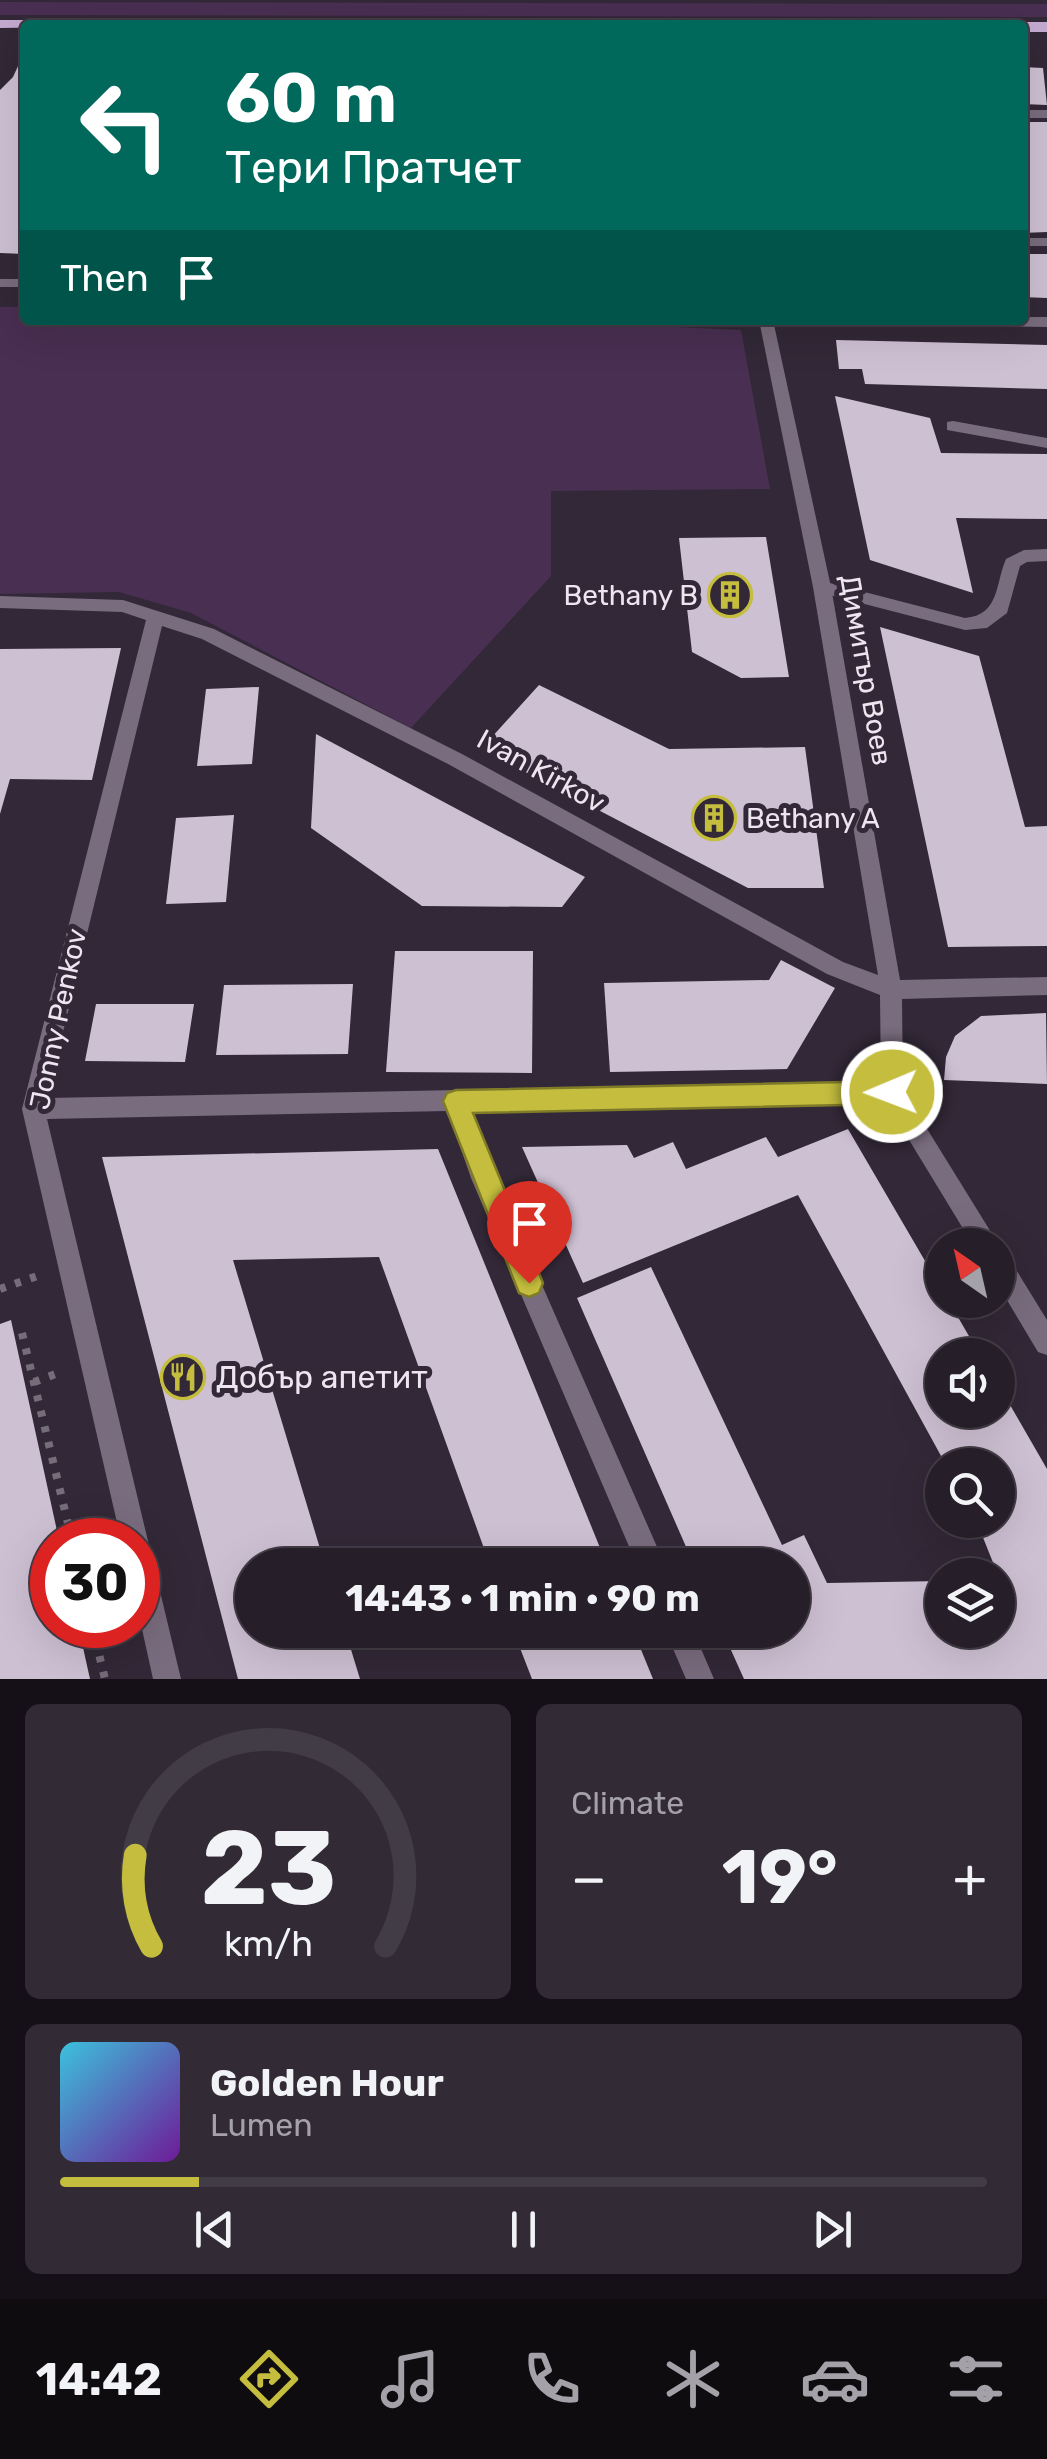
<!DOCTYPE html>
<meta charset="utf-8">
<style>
:root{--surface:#261e29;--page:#322b35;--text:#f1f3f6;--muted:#a4a2a8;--line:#423c46;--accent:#c4bd3e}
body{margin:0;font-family:Rubik,sans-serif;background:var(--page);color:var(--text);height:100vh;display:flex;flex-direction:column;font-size:38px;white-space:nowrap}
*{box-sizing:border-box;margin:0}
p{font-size:32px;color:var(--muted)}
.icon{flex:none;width:55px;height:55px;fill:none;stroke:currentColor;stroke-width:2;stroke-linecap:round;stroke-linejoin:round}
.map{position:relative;height:1679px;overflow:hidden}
.side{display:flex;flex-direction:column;gap:25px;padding:25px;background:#151017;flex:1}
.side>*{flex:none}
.hud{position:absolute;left:20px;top:20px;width:1008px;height:305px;border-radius:10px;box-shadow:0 10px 40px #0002,0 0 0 2px var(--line);background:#00695c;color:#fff;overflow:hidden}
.needle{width:65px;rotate:326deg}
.tools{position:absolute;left:925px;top:1228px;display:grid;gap:20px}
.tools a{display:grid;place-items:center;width:90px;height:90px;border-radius:50%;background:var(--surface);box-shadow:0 10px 40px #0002,0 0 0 2px var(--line);font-size:50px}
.speed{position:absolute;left:30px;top:1518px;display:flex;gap:20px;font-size:50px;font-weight:700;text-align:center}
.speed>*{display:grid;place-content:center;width:130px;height:130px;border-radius:50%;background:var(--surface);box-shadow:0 10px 40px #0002,0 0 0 2px var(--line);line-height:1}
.speed .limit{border:15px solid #d22;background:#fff;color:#111}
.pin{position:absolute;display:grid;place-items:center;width:85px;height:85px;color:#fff;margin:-102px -42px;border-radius:50% 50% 50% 0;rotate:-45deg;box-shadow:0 0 10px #0007}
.pin .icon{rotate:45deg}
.me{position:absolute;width:110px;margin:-55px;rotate:269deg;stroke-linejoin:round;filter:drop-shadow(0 0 8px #0008)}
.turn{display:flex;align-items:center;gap:35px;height:210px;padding:0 40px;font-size:45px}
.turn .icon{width:130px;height:130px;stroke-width:2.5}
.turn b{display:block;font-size:70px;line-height:85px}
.then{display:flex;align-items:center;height:95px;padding:0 40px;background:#0003;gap:20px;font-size:38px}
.big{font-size:75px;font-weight:700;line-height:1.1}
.side .card{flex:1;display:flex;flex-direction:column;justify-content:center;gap:15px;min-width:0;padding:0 35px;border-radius:15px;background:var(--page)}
.side .dial{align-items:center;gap:0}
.dial svg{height:260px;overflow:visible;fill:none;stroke:var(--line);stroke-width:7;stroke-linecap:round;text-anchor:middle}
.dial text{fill:var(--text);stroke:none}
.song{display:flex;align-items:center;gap:30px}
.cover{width:120px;height:120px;border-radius:15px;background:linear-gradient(135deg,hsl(190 70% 55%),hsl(280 70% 35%))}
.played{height:10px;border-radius:5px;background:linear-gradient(90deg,var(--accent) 15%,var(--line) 15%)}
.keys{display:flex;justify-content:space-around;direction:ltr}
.heat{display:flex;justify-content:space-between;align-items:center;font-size:55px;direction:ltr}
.side .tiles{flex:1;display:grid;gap:25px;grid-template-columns:1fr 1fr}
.card:last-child{grid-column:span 2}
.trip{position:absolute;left:235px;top:1548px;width:575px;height:100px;border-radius:50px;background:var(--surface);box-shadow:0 10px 40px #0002,0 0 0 2px var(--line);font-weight:700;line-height:100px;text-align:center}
.tab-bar{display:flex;height:160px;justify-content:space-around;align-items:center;background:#0f0c10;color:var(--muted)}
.tab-bar .icon{width:70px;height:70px}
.tab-bar .selected{color:var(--accent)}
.tab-bar b{font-size:45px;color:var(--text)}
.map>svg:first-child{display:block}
.green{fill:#492f52}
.building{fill:#cec0d3}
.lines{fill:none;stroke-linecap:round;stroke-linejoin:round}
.path{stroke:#766d7a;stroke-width:8;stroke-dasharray:6 10;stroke-linecap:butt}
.service{fill:#796c7e;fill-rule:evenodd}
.minor{fill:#796c7e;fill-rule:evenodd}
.primary{fill:#c5aad0;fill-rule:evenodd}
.route{fill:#c4bd3e;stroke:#7f7b28;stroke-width:2.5}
.labels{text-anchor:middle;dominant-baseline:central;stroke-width:10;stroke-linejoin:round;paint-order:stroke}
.poi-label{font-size:28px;fill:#ede6f0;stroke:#322837;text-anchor:end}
.street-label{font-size:28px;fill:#ede6f0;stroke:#322837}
.near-poi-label{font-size:32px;fill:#ede6f0;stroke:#322837;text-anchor:start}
</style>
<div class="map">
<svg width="1047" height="1679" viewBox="0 0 1047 1679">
<rect width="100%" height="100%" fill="#322837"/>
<path class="green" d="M0,2L1047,4V17L0,15Z
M0,307H25V320H521L741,330L770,489L551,491V576L411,728L191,613L119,592L0,594Z"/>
<path class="building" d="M25,51V254L0,253V90L13,77Z
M1022,67L1043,68L1047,105L1022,104Z
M1022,122H1047V232L1022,233Z
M1022,254H1047V298L1022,297Z
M836,340L1047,345V389L865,384L862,369H839Z
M835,396L930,418L941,453L1047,454V519L956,518L973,593L870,560Z
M766,537L789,677L741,678L692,652L679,538Z
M880,627L979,656L1025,827L1047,826V946L948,947Z
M121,648L92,780L10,779L0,814V649Z
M539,685L669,749L805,747L824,888H748L481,749Z
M259,687L252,764L197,766L206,689Z
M316,734L585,877L562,907L422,906L311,828Z
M234,815L226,902L166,904L176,818Z
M395,951H533L532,1073L386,1072Z
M781,960L835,988L787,1069L610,1072L604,983L769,980Z
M353,984L348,1054L216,1055L224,985Z
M96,1004H194L185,1062L85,1061Z
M1046,1013L1047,1084L944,1080L946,1057L955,1036L981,1016Z
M848,1129L942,1290V1300H948L980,1355H942V1410H998V1384L1047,1469V1679H744L722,1630H792V1565H694L577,1298L651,1267L782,1545L804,1535L827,1583L942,1581V1630H998V1575L976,1520H998V1465H946L798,1195L583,1283L522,1147L627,1145L634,1158L673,1142L686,1169L766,1137L778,1157Z
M438,1149L607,1565H490L379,1257L233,1260L325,1565H252V1630H345L360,1679H238L102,1157Z
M11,1320L59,1540H52V1625H78L90,1679H0V1324Z
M513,1630H633L653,1679H532Z"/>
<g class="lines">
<path class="path" d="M0,1289L40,1275
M22,1333L72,1540
M34,1382L61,1372
M92,1625L105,1679"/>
<path class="service" d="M1022,110H1047V118H1022Z
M1022,238H1047V246H1022Z
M0,279H25V287H0Z
M953,421L1047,438V448L947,430V422Z
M1047,549V561L1027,562L1020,566L1007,613L987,628L965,630L822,593L813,587L822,581L965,618C1000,615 995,584 1006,559L1024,550Z"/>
<path class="minor" d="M1022,317H1047V327L879,324L872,320H1022Z
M759,320H773L831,587L900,980L1047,977V995L902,999L903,1090L994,1237L998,1245V1246L973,1245L886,1102L471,1111L495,1178L665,1565H637L471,1178L448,1111L47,1119L181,1679H153L138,1611V1540H121L22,1109L146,620L122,612L0,608V596L123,600L214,629L462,754L843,962L878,975L813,587ZM162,626L202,639L448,764L827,974L880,995L881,1082L47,1098Z
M998,1251L1007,1255L1047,1320V1355L1038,1352L998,1285Z
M665,1630H693L714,1679H686Z"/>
<path class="primary" d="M0,20H201L209,25L0,28Z
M1022,22H1047V32H1022V25H1016Z"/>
</g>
<path class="route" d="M892,1081L901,1084L904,1092L901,1101L892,1104L473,1113L543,1283L539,1293L529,1297L519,1293L443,1101L447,1093L456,1090Z"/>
<defs>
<symbol id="building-ring" viewBox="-11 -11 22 22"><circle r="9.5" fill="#322837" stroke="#c4bd3e" stroke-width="1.5"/><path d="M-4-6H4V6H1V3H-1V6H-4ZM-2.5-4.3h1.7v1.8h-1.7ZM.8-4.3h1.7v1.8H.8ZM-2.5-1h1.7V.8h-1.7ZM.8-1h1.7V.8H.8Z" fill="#c4bd3e"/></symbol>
<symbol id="restaurant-ring" viewBox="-11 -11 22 22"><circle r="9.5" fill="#322837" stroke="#c4bd3e" stroke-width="1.5"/><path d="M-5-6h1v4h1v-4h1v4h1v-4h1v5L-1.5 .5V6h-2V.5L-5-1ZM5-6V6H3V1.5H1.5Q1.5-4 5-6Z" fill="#c4bd3e"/></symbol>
</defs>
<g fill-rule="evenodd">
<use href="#building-ring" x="705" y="570" width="50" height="50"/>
<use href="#building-ring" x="689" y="793" width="50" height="50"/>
<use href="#restaurant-ring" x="158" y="1352" width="50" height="50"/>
</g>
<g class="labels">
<g class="poi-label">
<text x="698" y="595">Bethany B</text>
<text x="746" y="818" text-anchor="start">Bethany A</text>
</g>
<g class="street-label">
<text transform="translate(866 670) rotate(80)">Димитър Воев</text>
<text transform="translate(541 771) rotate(29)">Ivan Kirkov</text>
<text transform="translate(58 1019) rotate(-78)">Jonny Penkov</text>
</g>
<g class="near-poi-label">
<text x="216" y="1377">Добър апетит</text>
</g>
</g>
</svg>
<div class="tools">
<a><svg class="needle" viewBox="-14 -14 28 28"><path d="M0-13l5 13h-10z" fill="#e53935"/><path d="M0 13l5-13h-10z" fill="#a4a2a8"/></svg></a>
<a><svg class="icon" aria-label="sound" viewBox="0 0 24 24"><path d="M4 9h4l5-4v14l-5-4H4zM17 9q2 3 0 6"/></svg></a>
<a><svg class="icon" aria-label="search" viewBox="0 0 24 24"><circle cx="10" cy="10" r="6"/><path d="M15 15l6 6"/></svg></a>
<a><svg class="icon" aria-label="layers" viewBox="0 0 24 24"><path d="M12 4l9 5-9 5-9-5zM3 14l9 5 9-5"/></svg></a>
</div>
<div class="speed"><div class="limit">30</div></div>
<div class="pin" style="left:529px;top:1283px;background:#d93025"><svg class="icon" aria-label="arrive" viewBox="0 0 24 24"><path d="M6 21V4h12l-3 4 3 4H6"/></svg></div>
<svg class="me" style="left:892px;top:1092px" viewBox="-20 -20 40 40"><circle r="17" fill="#c4bd3e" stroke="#fff" stroke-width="3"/><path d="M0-11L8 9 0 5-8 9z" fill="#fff"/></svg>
<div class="trip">14:43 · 1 min · 90 m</div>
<div class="hud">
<div class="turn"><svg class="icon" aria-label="left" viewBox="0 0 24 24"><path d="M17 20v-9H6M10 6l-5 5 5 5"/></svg><div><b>60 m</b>Тери Пратчет</div></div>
<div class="then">Then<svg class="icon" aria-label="arrive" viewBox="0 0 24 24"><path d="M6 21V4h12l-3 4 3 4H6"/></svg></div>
</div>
</div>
<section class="side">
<div class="tiles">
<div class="card dial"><svg viewBox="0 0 100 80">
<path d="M14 69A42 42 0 1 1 86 69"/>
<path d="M14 69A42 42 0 0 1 9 41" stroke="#c4bd3e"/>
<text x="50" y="56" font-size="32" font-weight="700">23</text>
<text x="50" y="72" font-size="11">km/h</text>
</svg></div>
<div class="card"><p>Climate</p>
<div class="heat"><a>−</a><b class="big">19°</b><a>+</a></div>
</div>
<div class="card">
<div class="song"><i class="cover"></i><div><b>Golden Hour</b><p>Lumen</p></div></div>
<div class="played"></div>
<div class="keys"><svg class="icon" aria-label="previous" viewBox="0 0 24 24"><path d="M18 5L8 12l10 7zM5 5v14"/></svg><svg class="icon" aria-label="pause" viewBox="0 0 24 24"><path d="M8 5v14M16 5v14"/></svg><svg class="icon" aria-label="next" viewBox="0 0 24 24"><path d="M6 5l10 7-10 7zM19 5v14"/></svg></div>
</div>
</div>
</section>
<nav class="tab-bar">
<b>14:42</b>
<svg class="icon selected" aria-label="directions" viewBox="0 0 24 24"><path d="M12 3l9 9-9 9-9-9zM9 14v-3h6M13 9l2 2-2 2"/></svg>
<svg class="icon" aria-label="music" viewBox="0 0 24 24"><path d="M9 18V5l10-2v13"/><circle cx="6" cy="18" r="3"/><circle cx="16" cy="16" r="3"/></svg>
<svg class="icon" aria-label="phone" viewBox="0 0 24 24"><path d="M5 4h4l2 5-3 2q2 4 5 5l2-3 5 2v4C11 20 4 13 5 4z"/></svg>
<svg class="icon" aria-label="climate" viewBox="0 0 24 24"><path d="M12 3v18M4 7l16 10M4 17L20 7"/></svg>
<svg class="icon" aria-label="car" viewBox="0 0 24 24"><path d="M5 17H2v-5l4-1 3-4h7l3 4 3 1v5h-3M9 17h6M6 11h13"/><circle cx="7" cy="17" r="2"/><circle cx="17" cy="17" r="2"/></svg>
<svg class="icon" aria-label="filters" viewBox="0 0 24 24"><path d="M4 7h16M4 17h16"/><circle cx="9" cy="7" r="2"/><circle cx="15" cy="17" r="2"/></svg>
</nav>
